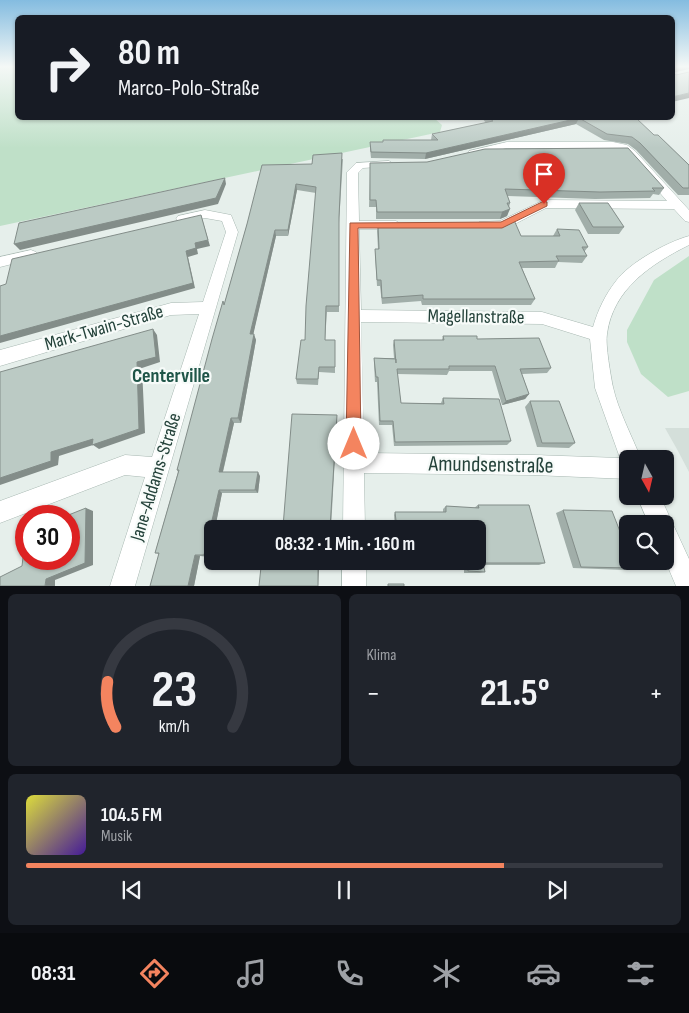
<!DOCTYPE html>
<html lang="de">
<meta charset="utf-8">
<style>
:root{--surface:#171b24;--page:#20242c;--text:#f1f3f6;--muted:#9ea1a6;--line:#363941;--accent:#f4845f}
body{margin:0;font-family:"Sofia Sans Condensed",sans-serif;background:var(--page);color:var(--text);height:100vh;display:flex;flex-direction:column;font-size:19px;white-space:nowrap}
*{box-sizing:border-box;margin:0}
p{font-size:16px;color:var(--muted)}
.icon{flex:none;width:28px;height:28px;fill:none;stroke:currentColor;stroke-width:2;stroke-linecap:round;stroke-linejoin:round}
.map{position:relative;height:586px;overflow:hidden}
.side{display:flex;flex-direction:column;gap:8px;padding:8px;background:#0d0f14;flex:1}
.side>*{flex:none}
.guide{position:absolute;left:15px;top:15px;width:660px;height:105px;border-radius:8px;box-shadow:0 1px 4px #0004;background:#171b24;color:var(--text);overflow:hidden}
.needle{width:32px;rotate:172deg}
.buttons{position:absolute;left:619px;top:450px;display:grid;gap:10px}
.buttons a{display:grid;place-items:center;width:55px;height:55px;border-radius:8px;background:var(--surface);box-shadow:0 1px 4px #0004;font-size:25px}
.speed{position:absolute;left:15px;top:505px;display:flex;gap:10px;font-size:25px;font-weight:700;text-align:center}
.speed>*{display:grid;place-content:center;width:65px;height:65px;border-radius:50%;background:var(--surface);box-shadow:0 1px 4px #0004;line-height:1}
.speed .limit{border:8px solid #d22;background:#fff;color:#111}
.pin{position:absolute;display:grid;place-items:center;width:42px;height:42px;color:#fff;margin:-51px -21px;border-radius:50% 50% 50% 0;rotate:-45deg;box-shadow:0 0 5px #0007}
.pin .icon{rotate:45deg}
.me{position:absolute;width:55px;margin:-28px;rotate:0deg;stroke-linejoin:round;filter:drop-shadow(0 0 4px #0008)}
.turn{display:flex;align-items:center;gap:18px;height:105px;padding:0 20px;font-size:22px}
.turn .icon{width:65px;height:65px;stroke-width:2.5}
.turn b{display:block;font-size:35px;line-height:42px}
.big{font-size:38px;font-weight:700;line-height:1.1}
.side .tile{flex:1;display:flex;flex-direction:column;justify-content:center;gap:8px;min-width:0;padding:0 18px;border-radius:8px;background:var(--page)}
.side .dial{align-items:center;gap:0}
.dial svg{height:130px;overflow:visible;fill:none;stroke:var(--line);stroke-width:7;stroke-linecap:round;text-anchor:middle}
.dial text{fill:var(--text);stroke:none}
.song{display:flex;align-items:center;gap:15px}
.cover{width:60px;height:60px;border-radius:8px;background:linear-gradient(135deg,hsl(60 70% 55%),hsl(260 70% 35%))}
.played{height:5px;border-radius:2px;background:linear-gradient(90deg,var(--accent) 75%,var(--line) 75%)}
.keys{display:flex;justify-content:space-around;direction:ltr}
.heat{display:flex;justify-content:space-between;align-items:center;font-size:28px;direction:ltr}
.side .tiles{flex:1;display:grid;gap:8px;grid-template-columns:1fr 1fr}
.tile:last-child{grid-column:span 2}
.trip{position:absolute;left:204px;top:520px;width:282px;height:50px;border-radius:8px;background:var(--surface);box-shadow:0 1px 4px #0004;font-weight:700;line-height:50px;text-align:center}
.tab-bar{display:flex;height:80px;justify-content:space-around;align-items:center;background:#090b0e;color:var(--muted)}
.tab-bar .icon{width:35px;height:35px}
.tab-bar .current{color:var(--accent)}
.tab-bar b{font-size:22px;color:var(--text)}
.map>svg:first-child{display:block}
.built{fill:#d4dfda}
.green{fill:#bfe0c8}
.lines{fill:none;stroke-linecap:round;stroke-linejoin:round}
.street-casing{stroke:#a8b8b2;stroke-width:1}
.street{fill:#fff;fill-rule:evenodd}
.wall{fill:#a1aea9}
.shaded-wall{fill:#838d89}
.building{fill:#bbcac4;stroke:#838d89}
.route{fill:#f4845f;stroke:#9f563e}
.labels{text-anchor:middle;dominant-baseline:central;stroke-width:4.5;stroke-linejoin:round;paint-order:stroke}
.street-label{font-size:19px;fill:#24423a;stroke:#f7fbf9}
.neighbourhood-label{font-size:20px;font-weight:bold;fill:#1f5548;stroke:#f7fbf9}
.near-street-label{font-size:22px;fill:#24423a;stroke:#f7fbf9}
</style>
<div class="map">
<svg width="689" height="586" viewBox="0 0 689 586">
<rect width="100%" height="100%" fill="#e6efeb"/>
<path class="built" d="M665,428H689V472L678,451Z"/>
<path class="green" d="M0,66H17L18,118H434L442,125L440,132L0,226Z
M689,256V391L668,397L641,374L627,342V330L654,280Z"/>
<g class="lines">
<defs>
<path id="street" d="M507,142H613L627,145L635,151L689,210V222L685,221L674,209L546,208L507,228H479L478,225L479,222L500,221L544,200L667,201L627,155L620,149L507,148L473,156L468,153L469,151Z
M389,161L394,164L393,166L363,168L358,173L359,221H396L402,225L396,229H359L361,310L542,312L593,327C598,310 605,295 616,281C629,263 667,242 689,236V245C651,264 613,289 607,334C605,344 611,377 613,387C618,410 632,436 641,459H628V479L534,475L364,473L365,529H343L347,172L356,163ZM361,322L542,324L590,339L595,388L620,458L534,455L364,453Z
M205,210L231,215L238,232L135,586H110L145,477L125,475L0,523V501L125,455L152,457L199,314L171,315L0,366V350L171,303L203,302L226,232L222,221L205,218L182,223L176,219L178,216Z
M31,250L36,252L38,255L36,258L0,267V257Z
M637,496H660L689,559V586H676L665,560V524H649Z
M342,561H366V586H342Z"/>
</defs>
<use href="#street" class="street-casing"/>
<use href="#street" class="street"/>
</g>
<path class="wall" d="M482,118H636L654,135L689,165V195H678L636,150L628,144L604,140L576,124L425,159L371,158L370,149V142H383V140H431L432,134L486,123Z
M343,159L339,223V312H327L325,340H335V373L319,372L318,385L297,384L296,379L305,340L316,193L297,190L288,236H276L253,334L256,340L241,423H234L223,472L260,476L258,493H222L209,557L200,556L194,586H150L159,554L155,553L178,472L177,470L247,224L312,164Z
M370,170L664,188L659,195L653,194L650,198L595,199L507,196L510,203L507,216L500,219H376V207H369Z
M579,203L624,227L619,234H588L575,210Z
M378,225L521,236H553L557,229L588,247L584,252L587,256L582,263L558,262L555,268H522L535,299L531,305H422L421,301L382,304L380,286H377L375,255V249H378L377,231Z
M443,336L477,339L551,368L547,373L522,374L529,394L525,399L502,405L492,371H449L447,375L397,374L401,403H441L443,398L511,441L507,445L394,446L392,425H379L377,382H375L374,364V358H394L393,345L394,340H442Z
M530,401L575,443L569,448L537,447L525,407Z
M337,420L331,529H277L283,527Z
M478,505L545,563L539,565H483L485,572L480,573H464V569H399L398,561H478V529H395L394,515L395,512H443V509L446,506L474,508Z
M563,510L634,568L624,570L573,568L556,513Z"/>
<path class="shaded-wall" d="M681,66H689V69L672,73L675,68Z
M689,93V98L672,102V97Z
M579,118L576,124L425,159L426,153Z
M225,178L226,184L218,204L20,250L14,244Z
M296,184L297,190L288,236V230Z
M510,209L507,216L500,219L502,212Z
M201,215L210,246L197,249L198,254L188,257L195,288L0,343V336L186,251L195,243Z
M275,230L276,236L252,340L250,334Z
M153,329L157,335L160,362L142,368L145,433L99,449L93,445L59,456L58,465L0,485V478L51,452L137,362Z
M254,334L256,340L241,423L238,418Z
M529,394L525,399L502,405L506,401Z
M337,415V420L330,529Z
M231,418L234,423L222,475L219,472Z
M258,472L260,476L258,493L255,490Z
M219,490L222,493L215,529H212V538L209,557L204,555Z
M86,508L93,511V565L55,580V586H45L46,579Z
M195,555L200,556L194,586H188Z
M318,568L319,569L318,586Z"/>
<path class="building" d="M672,66H681L675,68L674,73L676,75L689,72V93L672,97Z
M489,118H636L654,135H658L689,165V188H683L640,143L632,137L607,134L579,118L426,153L371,152L370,142H383V140H438L432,134L493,121Z
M628,148L664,188H652L655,191L600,192L505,189L510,203H507L510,209L502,212H377L376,200H370V163L427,162L485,149Z
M342,153L339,217V306H326L325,340H335V367H319L318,379H296L301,340H305L306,306L316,187L296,184L288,230H275L250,334H254L238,418H231L219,472H258L255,490H219L204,555H195L188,586H150L159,553H155L179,470H177L212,339L223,301L224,305L247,224L262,165L312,164L313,155Z
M225,178L216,198L14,244L19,223Z
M579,203H608L624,227H593Z
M201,215L208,240L195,243L196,248L186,251L193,283L0,336V286L6,284L12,259Z
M514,220L521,236H560L557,229L579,230L588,247H582L587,256H556L559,261L519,262L535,299H423V295L382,298L381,280H377L375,249H379L378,225H505Z
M153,329L156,357L137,362L139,429L92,445L93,439L51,452V461L0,478V372Z
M443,336H477V339L539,338L551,368L520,369L529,394L506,401L495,366H449V369H397L401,403L444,404L443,398L499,399L511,441L395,442L393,421H380L378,377H376L374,358L396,359V363L394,340H444Z
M530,401H559L575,443H542Z
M292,414L337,415L330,528H305V529H277V527H283Z
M478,505H529L545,563H483L485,572L468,571V568H401L400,561H478V529H397L395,512H446V506L479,508Z
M86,508L85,563L46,579L45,586H0V577L22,566L26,532V559H69V516H66Z
M563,510L612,511L628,552V561H631L634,568L581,567Z
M274,561H303V568H318V586H259L261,567H273Z
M388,584H404V586H388Z"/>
<linearGradient id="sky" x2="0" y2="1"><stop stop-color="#84bce0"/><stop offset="0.45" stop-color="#f4f8f6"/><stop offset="1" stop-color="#f4f8f6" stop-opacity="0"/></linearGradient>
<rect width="689" height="148" fill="url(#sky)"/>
<path class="route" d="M544,201L547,202V206L502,228H358L361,444L359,450L354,452L348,450L346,444L350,223L501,222Z"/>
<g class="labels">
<g class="street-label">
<text transform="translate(476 317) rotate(1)">Magellanstraße</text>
<text transform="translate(104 328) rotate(-16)">Mark-Twain-Straße</text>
<text transform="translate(156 477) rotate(-73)">Jane-Addams-Straße</text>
</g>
<g class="neighbourhood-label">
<text x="171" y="376">Centerville</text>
</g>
<g class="near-street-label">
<text transform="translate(491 465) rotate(1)">Amundsenstraße</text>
</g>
</g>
</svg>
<div class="buttons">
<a><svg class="needle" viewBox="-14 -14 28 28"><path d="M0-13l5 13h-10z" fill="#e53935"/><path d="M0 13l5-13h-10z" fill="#9ea1a6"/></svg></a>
<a><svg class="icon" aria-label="search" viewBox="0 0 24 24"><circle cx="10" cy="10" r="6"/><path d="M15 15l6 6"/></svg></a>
</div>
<div class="speed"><div class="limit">30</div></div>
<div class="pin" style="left:544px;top:204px;background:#d93025"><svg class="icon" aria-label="arrive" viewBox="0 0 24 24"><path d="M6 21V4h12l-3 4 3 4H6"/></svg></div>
<svg class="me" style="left:354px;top:444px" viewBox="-20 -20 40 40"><circle r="19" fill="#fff"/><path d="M0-13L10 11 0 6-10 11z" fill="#f4845f"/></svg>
<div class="trip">08:32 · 1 Min. · 160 m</div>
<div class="guide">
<div class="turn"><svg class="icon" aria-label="right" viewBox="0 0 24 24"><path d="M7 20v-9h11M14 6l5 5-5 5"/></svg><div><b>80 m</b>Marco-Polo-Straße</div></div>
</div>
</div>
<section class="side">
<div class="tiles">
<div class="tile dial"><svg viewBox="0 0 100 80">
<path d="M14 69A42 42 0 1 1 86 69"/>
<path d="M14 69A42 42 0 0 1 9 41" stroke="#f4845f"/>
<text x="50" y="56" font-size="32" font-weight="700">23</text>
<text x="50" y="72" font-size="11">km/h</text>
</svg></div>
<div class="tile"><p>Klima</p>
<div class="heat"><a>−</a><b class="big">21.5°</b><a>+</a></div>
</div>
<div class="tile">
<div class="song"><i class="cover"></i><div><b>104.5 FM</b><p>Musik</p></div></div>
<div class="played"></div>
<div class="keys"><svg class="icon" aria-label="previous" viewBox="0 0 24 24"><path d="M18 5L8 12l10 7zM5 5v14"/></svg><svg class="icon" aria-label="pause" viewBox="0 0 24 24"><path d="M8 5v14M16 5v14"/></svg><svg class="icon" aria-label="next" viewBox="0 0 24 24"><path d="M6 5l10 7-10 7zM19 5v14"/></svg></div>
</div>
</div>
</section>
<nav class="tab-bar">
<b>08:31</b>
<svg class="icon current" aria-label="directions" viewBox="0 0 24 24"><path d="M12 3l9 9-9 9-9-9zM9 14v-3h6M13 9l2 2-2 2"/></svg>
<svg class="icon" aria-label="music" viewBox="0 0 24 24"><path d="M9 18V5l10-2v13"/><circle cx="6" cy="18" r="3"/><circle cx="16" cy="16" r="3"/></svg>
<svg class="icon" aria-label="phone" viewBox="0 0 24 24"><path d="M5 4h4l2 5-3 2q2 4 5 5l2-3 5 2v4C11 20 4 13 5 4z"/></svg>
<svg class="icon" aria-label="climate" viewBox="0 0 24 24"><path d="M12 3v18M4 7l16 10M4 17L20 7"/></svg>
<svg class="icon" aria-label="car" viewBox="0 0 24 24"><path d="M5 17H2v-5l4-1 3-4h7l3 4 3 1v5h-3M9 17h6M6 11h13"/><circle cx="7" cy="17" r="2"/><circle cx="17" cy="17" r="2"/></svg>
<svg class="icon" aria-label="filters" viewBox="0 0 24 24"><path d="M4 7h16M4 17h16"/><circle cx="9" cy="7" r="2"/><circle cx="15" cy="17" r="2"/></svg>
</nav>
